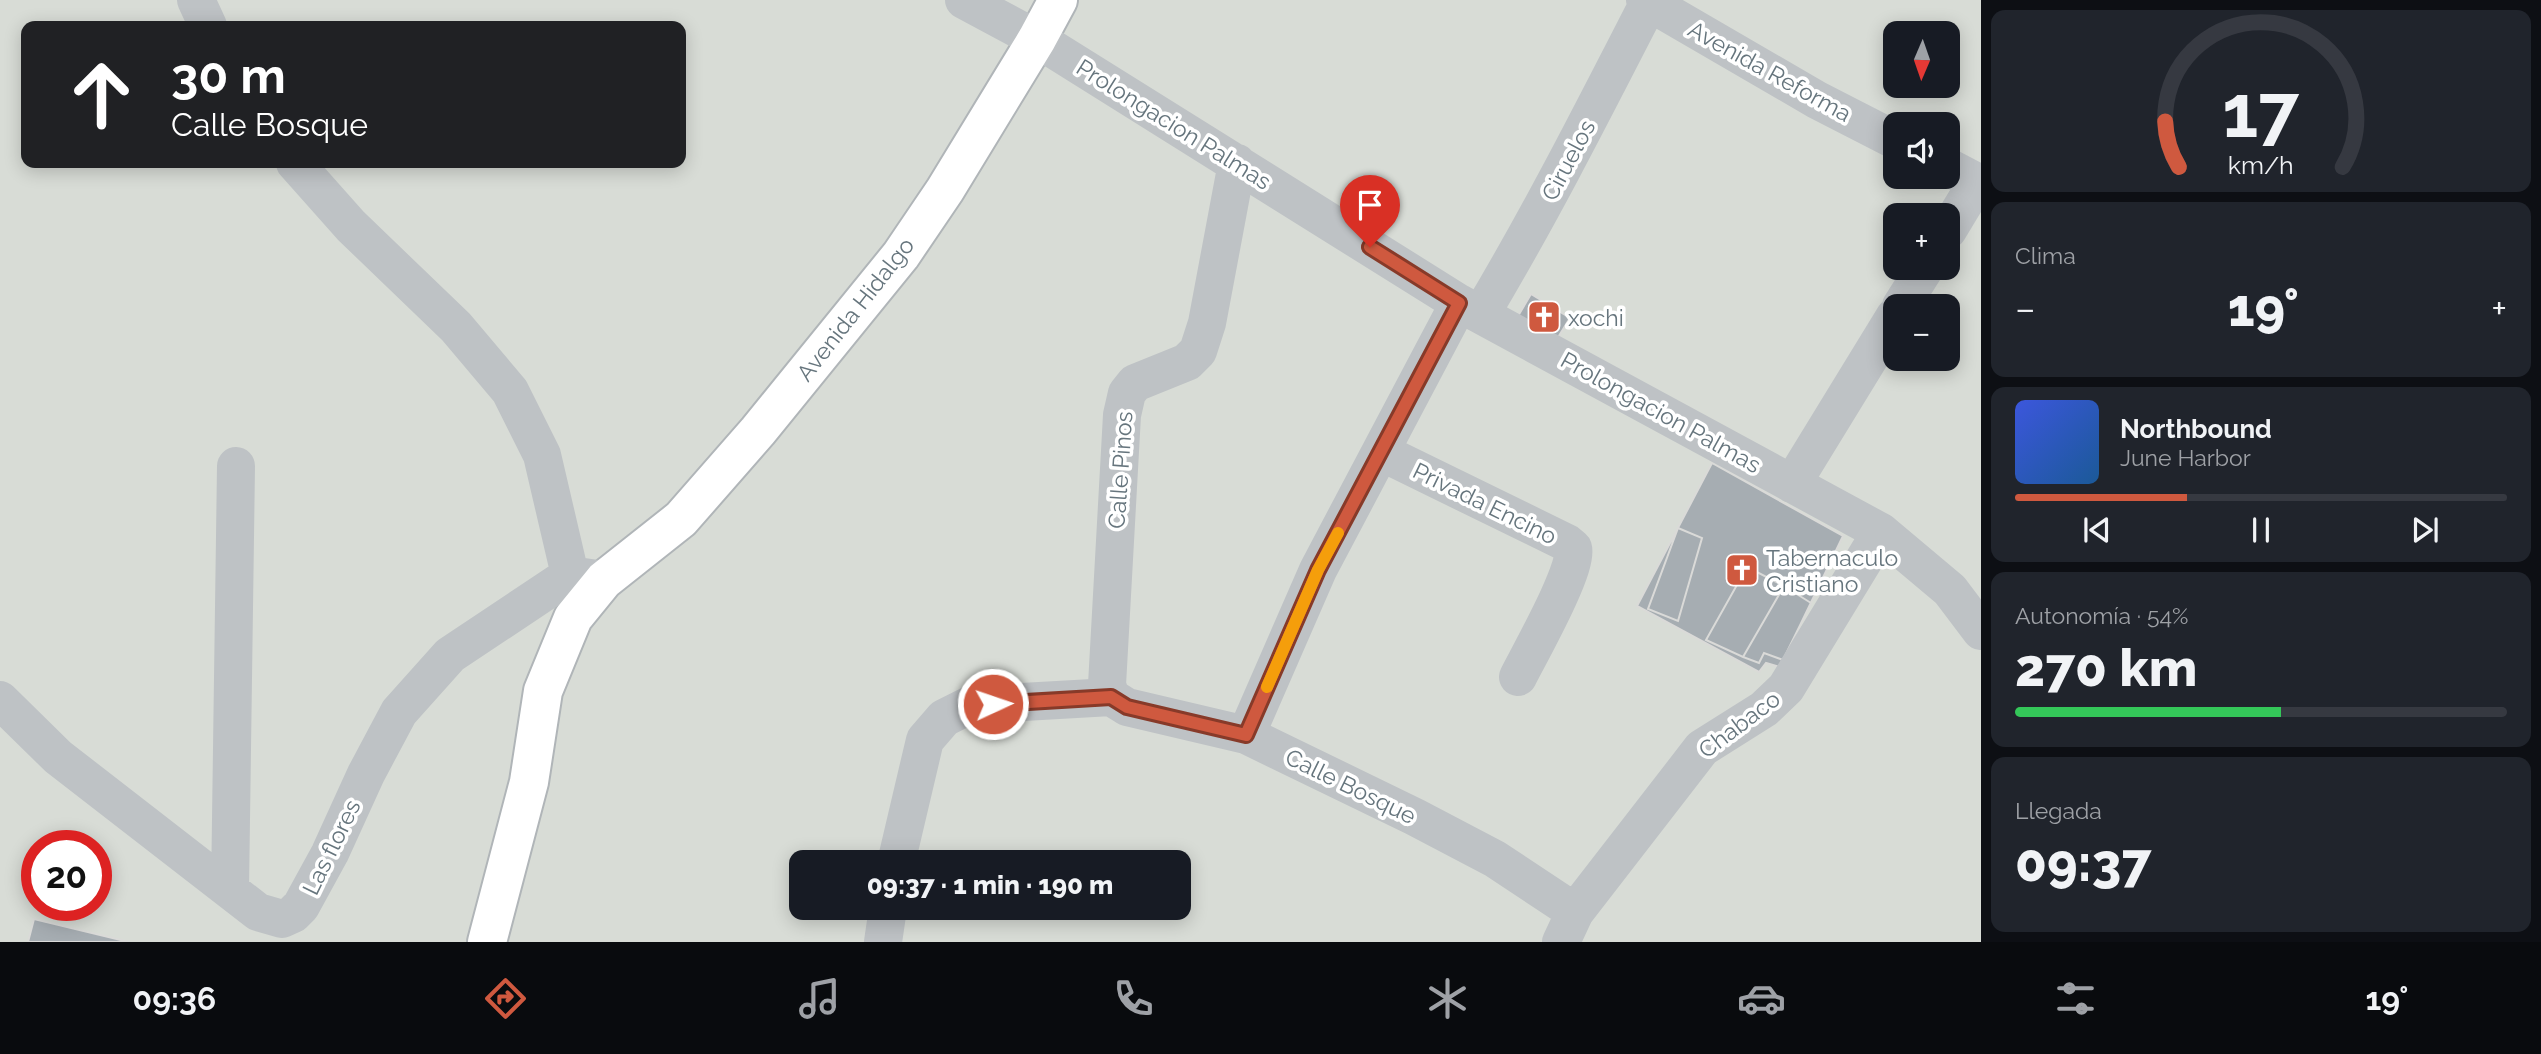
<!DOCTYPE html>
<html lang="es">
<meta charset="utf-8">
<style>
:root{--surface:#171b24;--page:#20242c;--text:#f1f3f6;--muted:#9ea1a6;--line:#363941;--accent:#cf593f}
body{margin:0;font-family:Raleway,sans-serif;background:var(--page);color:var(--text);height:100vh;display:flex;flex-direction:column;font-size:26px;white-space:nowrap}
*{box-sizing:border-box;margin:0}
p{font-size:23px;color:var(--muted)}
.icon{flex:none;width:38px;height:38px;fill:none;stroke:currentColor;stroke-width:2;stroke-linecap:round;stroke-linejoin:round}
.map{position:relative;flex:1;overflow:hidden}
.details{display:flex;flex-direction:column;gap:10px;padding:10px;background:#0d0f14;width:560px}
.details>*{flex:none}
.hud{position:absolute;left:21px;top:21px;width:665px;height:147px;border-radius:14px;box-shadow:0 4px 18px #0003;background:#202124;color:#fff;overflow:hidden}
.needle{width:46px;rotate:182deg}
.controls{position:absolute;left:1883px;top:21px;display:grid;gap:14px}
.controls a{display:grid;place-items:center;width:77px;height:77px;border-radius:14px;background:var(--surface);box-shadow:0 4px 18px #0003;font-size:35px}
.speed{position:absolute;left:21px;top:830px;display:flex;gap:14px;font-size:35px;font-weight:700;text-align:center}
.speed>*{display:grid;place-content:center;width:91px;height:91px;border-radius:50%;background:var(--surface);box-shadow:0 4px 18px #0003;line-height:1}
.speed .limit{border:10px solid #d22;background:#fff;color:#111}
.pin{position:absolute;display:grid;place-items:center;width:60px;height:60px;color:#fff;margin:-72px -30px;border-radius:50% 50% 50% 0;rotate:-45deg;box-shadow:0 0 7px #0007}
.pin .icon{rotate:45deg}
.me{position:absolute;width:77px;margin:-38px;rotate:87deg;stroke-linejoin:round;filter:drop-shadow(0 0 5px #0008)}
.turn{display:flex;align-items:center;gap:24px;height:147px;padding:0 35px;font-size:32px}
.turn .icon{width:91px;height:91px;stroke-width:2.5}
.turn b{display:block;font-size:49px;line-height:60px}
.big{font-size:52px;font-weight:800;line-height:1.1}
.details .widget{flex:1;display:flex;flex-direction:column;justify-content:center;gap:10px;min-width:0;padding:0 24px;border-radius:14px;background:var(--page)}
.details .dial{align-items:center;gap:0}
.dial svg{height:182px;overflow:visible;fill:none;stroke:var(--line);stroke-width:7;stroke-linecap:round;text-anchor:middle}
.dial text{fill:var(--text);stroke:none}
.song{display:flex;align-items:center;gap:21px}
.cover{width:84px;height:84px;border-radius:10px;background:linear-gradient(135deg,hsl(230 70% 55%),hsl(210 70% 35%))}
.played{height:7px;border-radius:4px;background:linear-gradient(90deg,var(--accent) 35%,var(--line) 35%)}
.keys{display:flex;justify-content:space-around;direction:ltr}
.heat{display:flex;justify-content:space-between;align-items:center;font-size:38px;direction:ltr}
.charge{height:10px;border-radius:5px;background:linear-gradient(90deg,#34c759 54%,var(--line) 0)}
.trip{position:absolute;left:789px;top:850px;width:402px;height:70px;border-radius:14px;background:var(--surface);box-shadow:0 4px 18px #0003;font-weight:800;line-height:70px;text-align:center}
.menu{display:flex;height:112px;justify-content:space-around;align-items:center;background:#090b0e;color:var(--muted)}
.menu .icon{width:49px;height:49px}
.menu .active{color:var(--accent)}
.menu b{font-size:32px;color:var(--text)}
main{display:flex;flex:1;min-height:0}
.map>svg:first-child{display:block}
.green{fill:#d8dcd6;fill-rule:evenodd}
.building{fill:#a6adb2;stroke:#dadad8;stroke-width:2}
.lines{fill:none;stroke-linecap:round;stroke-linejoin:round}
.major-casing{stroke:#b0b5b8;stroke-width:42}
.minor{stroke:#bec2c5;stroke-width:38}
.major{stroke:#fff;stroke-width:38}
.route-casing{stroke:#873a29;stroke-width:18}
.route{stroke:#cf593f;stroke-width:12}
.slow{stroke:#f59e0b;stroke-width:12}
.labels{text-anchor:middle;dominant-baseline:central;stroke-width:7;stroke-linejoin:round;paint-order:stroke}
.street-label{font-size:23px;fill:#66757d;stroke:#fff}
.poi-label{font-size:23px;fill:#66757d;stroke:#fff;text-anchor:start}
</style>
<main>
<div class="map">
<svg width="1981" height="942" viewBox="0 0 1981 942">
<rect width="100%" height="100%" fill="#f8f8f6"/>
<path class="green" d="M0,0H1981V942H0ZM26,26H681V163H26ZM1895,33H1948V86H1895ZM1895,124H1948V177H1895ZM1895,215H1948V268H1895ZM1895,306H1948V359H1895ZM37,845H96V905H37ZM802,863H1180V908H802Z"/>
<path class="building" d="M1531,294L1570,318L1557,339L1518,316Z
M1712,463L1843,536L1780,667L1766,663L1759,672L1637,606Z
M1678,528L1702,538L1678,621L1648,609Z
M1747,567L1784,586L1743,657L1706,640Z
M1784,586L1811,603L1783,660L1764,653L1759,663L1743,657Z
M34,919L129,942H28Z"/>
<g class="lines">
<defs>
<path id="major" d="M487,942L529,782L543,691L573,618L604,580L681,519L758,431L901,255L945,190L1037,39L1058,0"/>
</defs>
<use href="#major" class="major-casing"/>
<path class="minor" d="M196,0L208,26
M964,0L1037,39L1459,303L1881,532L1950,590L1981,631
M1645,0L1817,100L1895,140
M295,163L351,226L456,327L510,391L542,455L570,575
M1948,167L1981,184
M1948,230L1977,182
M1901,306L1925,268
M1481,314C1542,212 1595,107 1649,2
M1381,452L1567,543L1573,548C1579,567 1529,655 1518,677
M1792,484L1895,316
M1111,697L1107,685L1122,415L1127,393L1135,383L1187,362L1198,351L1207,323L1237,163
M1111,697L1127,707L1246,735L1415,817L1495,859L1575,912
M0,700L58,757L258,912L282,919L293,914L301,906L330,853L366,774L399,712L450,655L570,575L604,580
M1246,735L1318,570L1459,303
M896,863L925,740L944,718L970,705L1111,697
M230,890L236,466
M883,942L888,908
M1561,942L1575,912L1702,748L1764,709L1786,688L1881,532"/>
<use href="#major" class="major"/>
</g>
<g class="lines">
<defs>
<path id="route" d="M993,704L1111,697L1127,707L1246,735L1318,570L1459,303L1370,247"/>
</defs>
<use href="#route" class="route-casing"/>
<use href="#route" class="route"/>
<path class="slow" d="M1267,687L1318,570L1338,533"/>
</g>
<defs>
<symbol id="church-square" viewBox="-11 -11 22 22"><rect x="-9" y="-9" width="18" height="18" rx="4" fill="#cf593f" stroke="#fff"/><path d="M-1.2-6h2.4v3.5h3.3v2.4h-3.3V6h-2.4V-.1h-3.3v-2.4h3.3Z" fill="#fff"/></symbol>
</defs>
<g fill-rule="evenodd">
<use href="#church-square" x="1525" y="298" width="38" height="38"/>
<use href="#church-square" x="1723" y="551" width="38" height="38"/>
</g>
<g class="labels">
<g class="street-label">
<text transform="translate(1770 71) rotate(29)">Avenida Reforma</text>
<text transform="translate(1174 124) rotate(32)">Prolongacion Palmas</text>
<text transform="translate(1568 160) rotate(-62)">Ciruelos</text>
<text transform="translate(855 309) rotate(-52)">Avenida Hidalgo</text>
<text transform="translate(1661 412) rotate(29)">Prolongacion Palmas</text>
<text transform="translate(1120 470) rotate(-86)">Calle Pinos</text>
<text transform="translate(1485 503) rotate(26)">Privada Encino</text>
<text transform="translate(1739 724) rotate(-37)">Chabaco</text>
<text transform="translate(1351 786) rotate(26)">Calle Bosque</text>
<text transform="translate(331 847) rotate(-64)">Las flores</text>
</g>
<g class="poi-label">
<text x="1568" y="317">xochi</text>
<text x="1766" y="557">Tabernaculo<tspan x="1766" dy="26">Cristiano</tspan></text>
</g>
</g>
</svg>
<div class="controls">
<a><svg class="needle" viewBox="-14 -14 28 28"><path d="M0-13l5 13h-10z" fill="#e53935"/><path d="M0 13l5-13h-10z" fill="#9ea1a6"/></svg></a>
<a><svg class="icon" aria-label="sound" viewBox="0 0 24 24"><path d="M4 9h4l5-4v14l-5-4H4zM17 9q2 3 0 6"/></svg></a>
<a>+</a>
<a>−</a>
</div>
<div class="speed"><div class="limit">20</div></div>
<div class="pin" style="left:1370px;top:247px;background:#d93025"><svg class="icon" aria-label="arrive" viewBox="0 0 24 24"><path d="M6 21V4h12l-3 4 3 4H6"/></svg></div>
<svg class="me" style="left:993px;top:704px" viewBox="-20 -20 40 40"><circle r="17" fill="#cf593f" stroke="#fff" stroke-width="3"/><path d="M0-11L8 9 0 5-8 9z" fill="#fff"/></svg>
<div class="trip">09:37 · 1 min · 190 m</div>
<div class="hud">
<div class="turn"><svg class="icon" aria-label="ahead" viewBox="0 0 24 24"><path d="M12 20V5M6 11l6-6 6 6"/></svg><div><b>30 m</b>Calle Bosque</div></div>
</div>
</div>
<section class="details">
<div class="widget dial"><svg viewBox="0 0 100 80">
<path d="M14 69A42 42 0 1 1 86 69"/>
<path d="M14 69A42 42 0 0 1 8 49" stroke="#cf593f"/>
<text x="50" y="56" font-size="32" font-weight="700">17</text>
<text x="50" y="72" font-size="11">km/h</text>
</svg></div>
<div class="widget"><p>Clima</p>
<div class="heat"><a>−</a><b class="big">19°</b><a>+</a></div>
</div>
<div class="widget">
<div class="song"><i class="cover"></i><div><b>Northbound</b><p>June Harbor</p></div></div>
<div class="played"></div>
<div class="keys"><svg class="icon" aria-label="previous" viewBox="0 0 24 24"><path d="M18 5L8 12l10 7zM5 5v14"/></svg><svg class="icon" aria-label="pause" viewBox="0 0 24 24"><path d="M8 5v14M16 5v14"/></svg><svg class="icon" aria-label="next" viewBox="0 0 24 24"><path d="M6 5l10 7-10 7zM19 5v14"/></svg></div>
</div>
<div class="widget"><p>Autonomía · 54%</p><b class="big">270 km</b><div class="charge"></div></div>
<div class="widget"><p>Llegada</p><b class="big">09:37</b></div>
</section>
</main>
<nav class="menu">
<b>09:36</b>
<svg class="icon active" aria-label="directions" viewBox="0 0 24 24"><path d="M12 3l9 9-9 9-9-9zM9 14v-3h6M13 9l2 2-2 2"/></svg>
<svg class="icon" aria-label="music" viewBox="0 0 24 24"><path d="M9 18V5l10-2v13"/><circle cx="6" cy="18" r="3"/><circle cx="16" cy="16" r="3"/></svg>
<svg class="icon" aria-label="phone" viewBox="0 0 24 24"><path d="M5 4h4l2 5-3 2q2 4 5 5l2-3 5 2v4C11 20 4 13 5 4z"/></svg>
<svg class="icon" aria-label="climate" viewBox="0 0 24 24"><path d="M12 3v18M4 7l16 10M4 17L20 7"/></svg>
<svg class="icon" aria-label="car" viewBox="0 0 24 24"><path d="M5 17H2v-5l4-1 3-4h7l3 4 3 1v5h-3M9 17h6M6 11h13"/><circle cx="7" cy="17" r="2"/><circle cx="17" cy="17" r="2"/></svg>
<svg class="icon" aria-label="filters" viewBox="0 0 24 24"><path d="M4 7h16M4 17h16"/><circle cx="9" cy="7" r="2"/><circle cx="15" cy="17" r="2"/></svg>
<b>19°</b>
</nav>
